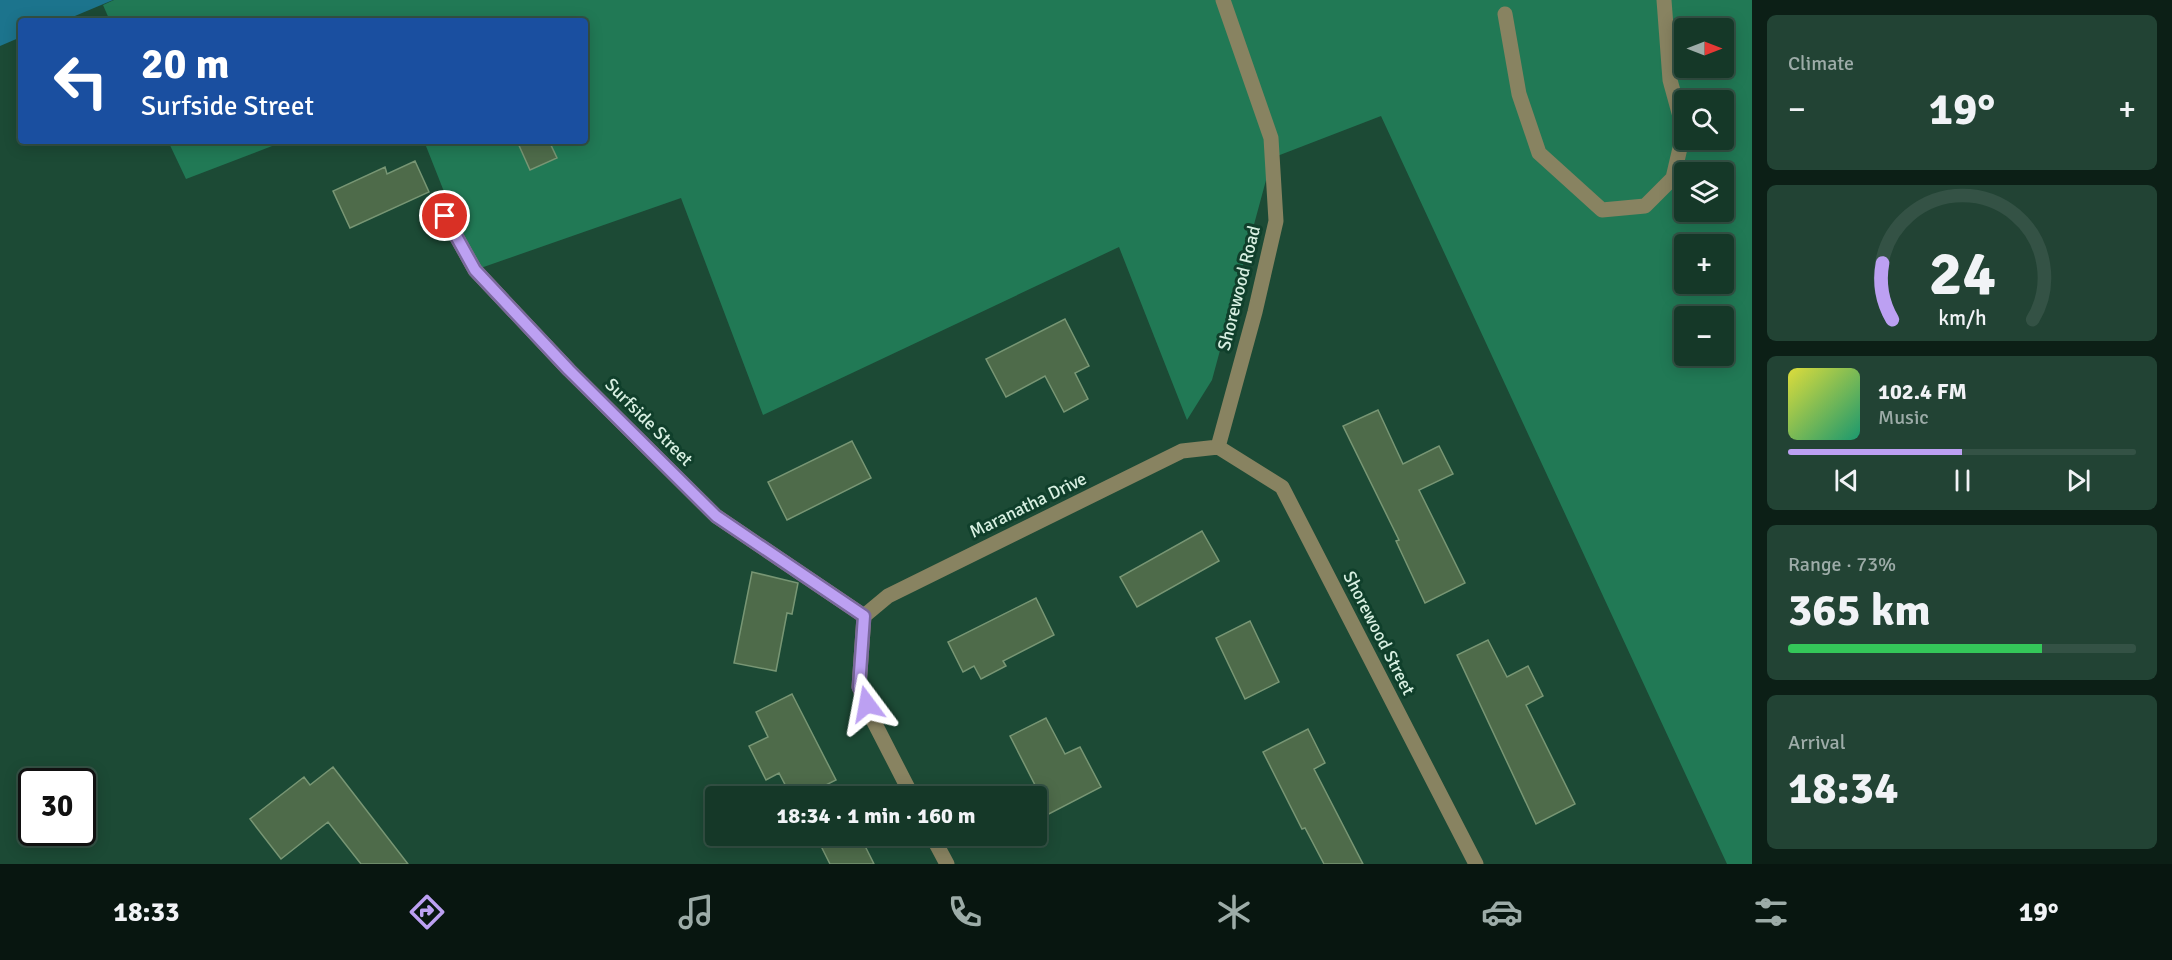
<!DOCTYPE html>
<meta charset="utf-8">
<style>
:root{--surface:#153828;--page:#224334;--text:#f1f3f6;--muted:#9daca8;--line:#345245;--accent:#bca0f2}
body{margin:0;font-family:Signika,sans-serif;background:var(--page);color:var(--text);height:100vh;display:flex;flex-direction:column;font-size:22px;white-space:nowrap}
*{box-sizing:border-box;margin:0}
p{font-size:20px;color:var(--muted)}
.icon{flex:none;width:33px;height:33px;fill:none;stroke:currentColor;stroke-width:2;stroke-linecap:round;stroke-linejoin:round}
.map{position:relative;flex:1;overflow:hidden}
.details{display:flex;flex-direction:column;gap:15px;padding:15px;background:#0c1f16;width:420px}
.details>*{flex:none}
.hud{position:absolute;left:18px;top:18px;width:570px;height:126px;border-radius:6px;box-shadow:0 3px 15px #0003,0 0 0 2px var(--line);background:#1a4fa0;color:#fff;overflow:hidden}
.needle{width:39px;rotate:90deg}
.buttons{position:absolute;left:1674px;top:18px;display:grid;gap:12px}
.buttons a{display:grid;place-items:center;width:60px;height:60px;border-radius:6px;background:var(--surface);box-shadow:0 3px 15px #0003,0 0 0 2px var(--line);font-size:30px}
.speed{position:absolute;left:18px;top:768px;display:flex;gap:12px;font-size:30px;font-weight:700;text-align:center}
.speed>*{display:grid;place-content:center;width:78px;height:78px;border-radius:50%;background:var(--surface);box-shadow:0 3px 15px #0003,0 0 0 2px var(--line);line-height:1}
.speed .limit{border:3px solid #111;border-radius:9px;background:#fff;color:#111}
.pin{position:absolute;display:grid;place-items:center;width:51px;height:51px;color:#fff;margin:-26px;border:3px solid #fff;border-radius:50%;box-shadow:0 2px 6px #0007}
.me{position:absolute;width:66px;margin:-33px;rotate:347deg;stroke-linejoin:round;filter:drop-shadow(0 0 4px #0008)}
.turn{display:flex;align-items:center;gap:21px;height:126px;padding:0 24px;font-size:27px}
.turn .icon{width:78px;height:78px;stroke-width:2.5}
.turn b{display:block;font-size:42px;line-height:51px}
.big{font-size:45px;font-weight:800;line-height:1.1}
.details .tile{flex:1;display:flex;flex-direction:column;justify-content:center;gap:9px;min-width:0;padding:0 21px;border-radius:9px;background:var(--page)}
.details .dial{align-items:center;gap:0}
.dial svg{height:156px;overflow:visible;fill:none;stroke:var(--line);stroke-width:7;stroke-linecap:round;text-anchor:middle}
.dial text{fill:var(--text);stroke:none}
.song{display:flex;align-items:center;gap:18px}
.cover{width:72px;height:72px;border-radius:9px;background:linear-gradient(135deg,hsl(60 70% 55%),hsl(160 70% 35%))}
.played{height:6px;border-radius:3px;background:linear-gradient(90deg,var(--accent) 50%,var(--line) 50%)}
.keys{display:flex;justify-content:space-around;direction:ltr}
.heat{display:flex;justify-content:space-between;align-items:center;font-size:33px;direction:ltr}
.charge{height:9px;border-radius:4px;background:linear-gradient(90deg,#34c759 73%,var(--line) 0)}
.trip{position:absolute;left:705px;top:786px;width:342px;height:60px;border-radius:6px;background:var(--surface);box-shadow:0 3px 15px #0003,0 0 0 2px var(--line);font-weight:800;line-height:60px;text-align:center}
.tab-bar{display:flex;height:96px;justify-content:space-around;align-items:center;background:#081610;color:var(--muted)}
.tab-bar .icon{width:42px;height:42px}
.tab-bar .current{color:var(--accent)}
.tab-bar b{font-size:27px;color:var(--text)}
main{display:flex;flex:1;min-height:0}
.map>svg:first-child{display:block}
.green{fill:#217955;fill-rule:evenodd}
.water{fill:#1c748d}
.building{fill:#4e6b4a;stroke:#789674;stroke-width:1.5}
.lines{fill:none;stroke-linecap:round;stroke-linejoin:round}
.minor{stroke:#888361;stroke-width:15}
.route-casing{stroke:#7a689d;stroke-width:15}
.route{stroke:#bca0f2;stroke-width:10}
.labels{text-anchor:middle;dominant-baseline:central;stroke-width:6;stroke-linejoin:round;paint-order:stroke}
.street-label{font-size:18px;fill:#d8f0e2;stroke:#103f2b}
</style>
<main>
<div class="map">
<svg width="1752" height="864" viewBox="0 0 1752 864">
<rect width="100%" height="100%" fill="#1c4a35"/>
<path class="green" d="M114,0H1752V864H1727L1381,116L1272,158L1212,380L1187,420L1119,247L763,415L681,198L475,270L424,141H585V21H110L103,5ZM1684,28H1724V68H1684ZM1684,100H1724V140H1684ZM1684,172H1724V212H1684ZM1684,244H1724V284H1684ZM1684,316H1724V356H1684Z
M168,141H285L186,179Z"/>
<path class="water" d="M0,0H113L63,21H21V37L0,46Z"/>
<path class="building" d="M517,141H549L557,158L530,170Z
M415,161L429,192L350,228L333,191L385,167L387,174Z
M1065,319L1089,366L1075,373L1088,399L1064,412L1045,376L1006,397L986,359Z
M1378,410L1403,464L1439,446L1453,474L1419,490L1465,583L1425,603L1396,541L1399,540L1343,426Z
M852,441L871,478L787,520L768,482Z
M1202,531L1219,561L1137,607L1120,577Z
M752,572L798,583L792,614L787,613L776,671L734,663Z
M1036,598L1054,635L1003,661L1006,666L981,679L974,666L963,672L948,642Z
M1250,621L1279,682L1245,699L1216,638Z
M1488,640L1507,677L1528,666L1543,696L1526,705L1575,804L1536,824L1457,655Z
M792,694L836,780L804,796H791L779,773L766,780L749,746L768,737L756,712Z
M1046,718L1065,754L1080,747L1101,787L1043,817L1036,804V796H1033L1031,792L1037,789L1010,736Z
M1308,729L1325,763L1314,769L1363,864H1324L1305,828L1302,829L1263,752Z
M333,767L408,864H361L328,822L281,859L250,819L304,777L310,785Z
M836,836H860L874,864H830L820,844Z"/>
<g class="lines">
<path class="minor" d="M1505,14L1519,94L1539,153L1602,210L1645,206L1673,178L1684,131L1670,80L1664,0
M445,216L475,270L569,370L716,516L864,616
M1218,447L1282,487L1476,864
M1218,447L1255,312L1276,221L1271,138L1223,0
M864,616L888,596L1182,451L1218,447
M864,616L859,687L874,722L912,796
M932,836L947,864"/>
</g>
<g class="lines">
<defs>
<path id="route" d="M445,216L475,270L569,370L716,516L864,616L859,687L867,704"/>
</defs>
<use href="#route" class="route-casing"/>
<use href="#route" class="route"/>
</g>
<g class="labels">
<g class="street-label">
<text transform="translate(1239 288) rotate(-76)">Shorewood Road</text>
<text transform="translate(649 422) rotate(45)">Surfside Street</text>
<text transform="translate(1028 505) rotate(-26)">Maranatha Drive</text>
<text transform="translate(1379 633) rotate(63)">Shorewood Street</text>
</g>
</g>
</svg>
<div class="buttons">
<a><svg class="needle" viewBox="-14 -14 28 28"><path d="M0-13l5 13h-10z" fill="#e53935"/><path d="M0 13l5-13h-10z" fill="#9daca8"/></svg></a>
<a><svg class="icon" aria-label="search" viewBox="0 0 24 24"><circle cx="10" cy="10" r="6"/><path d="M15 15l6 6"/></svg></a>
<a><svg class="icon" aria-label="layers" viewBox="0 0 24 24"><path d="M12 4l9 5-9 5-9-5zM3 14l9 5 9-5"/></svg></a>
<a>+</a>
<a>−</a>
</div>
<div class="speed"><div class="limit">30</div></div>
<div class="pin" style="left:445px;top:216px;background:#d93025"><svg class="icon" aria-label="arrive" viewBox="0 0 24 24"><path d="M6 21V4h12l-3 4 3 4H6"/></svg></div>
<svg class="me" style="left:867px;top:704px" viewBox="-20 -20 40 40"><path d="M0-17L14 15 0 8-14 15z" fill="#bca0f2" stroke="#fff" stroke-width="4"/></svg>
<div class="trip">18:34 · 1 min · 160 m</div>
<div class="hud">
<div class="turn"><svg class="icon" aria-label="left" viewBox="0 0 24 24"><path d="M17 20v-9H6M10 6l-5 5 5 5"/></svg><div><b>20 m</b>Surfside Street</div></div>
</div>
</div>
<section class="details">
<div class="tile"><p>Climate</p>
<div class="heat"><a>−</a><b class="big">19°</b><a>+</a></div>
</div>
<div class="tile dial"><svg viewBox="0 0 100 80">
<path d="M14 69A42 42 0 1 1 86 69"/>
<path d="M14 69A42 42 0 0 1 9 40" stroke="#bca0f2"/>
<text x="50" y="56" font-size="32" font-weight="700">24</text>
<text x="50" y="72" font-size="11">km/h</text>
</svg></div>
<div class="tile">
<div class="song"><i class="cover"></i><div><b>102.4 FM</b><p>Music</p></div></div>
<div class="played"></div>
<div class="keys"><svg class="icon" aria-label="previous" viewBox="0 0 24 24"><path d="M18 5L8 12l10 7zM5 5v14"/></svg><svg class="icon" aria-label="pause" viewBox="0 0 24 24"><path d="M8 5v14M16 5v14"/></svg><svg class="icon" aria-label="next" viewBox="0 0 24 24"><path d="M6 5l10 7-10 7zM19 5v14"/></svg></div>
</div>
<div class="tile"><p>Range · 73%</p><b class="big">365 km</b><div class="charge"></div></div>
<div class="tile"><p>Arrival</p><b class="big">18:34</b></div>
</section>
</main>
<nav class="tab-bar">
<b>18:33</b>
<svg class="icon current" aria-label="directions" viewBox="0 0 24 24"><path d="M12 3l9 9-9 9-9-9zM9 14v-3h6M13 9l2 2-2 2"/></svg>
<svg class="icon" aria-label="music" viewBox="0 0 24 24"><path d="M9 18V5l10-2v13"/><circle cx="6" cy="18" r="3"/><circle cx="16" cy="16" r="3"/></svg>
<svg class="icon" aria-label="phone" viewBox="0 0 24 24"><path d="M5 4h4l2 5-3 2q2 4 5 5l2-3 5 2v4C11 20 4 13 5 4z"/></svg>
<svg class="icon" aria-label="climate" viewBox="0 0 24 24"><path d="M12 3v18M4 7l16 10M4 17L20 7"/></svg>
<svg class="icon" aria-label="car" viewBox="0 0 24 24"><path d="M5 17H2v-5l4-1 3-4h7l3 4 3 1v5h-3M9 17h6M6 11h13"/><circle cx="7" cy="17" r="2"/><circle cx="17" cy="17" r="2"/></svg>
<svg class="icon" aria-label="filters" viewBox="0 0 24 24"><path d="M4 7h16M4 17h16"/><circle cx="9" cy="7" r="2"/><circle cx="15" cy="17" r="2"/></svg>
<b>19°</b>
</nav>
